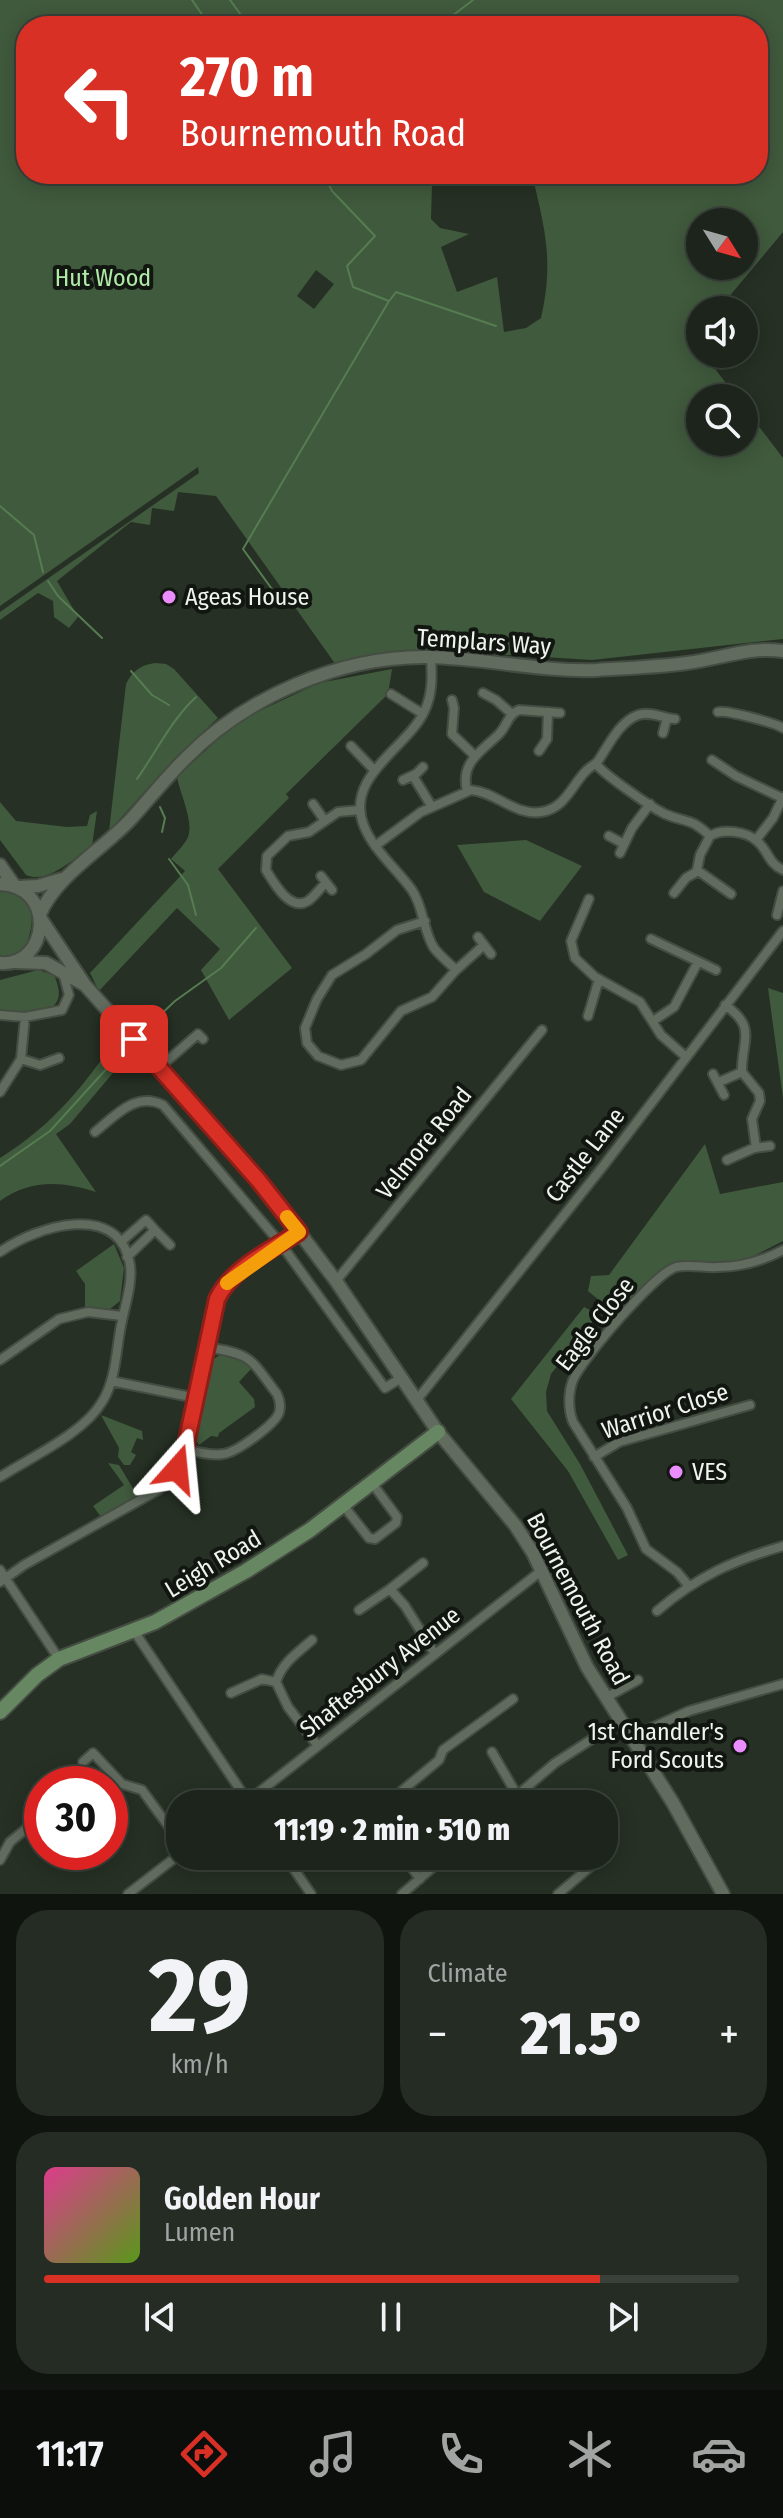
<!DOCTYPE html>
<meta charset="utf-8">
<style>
:root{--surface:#1c241b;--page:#252c24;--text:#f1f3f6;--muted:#a0a4a3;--line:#3a413a;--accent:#d93025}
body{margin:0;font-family:"Fira Sans Condensed",sans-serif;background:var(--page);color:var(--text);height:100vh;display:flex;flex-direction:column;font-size:30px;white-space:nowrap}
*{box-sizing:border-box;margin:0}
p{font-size:26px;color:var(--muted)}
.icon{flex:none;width:44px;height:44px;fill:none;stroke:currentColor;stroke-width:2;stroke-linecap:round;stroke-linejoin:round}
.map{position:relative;height:1894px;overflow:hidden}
.drawer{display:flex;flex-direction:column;gap:16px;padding:16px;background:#0f140f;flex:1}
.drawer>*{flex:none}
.top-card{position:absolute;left:16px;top:16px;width:752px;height:168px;border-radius:32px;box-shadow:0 4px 20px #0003,0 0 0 2px var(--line);background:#d93025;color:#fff;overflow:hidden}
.needle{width:52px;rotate:127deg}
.controls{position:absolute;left:686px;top:208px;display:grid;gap:16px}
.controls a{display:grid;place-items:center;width:72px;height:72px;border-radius:50%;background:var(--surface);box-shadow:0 4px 20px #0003,0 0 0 2px var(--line);font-size:40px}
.speed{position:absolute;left:24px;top:1766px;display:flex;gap:16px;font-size:40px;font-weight:700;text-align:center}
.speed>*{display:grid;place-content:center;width:104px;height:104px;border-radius:50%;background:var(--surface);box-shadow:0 4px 20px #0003,0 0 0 2px var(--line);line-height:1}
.speed .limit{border:12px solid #d22;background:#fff;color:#111}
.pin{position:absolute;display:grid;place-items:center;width:68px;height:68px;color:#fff;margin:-34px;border-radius:16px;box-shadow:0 4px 12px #0006}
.me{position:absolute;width:88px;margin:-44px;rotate:18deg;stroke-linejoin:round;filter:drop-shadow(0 0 6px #0008)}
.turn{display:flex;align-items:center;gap:28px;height:168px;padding:0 32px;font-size:36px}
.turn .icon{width:104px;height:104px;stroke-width:2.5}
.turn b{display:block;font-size:56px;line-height:68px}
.big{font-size:60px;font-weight:800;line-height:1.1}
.drawer .widget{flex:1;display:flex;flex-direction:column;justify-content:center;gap:12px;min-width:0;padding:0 28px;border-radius:32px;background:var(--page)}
.drawer .dial{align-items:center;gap:0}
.dial b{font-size:104px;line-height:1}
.song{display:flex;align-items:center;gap:24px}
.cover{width:96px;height:96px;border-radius:12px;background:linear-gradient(135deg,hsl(330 70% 55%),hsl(90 70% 35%))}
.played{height:8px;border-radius:4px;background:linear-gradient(90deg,var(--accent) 80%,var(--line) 80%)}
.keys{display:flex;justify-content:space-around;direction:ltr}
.heat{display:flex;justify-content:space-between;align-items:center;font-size:44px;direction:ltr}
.drawer .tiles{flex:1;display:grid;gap:16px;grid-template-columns:1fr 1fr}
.widget:last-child{grid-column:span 2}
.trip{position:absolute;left:166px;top:1790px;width:452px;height:80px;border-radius:32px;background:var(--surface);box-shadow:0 4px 20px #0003,0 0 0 2px var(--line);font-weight:800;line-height:80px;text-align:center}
.tabs{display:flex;height:128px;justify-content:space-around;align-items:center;background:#0b0e0b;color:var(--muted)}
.tabs .icon{width:56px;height:56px}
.tabs .selected{color:var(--accent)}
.tabs b{font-size:36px;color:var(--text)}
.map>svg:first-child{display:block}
.green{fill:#405a3d;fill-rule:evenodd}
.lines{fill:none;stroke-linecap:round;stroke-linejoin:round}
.stream{stroke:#567c51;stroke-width:2}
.street-casing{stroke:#454d43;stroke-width:12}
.secondary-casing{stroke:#454d43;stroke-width:16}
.primary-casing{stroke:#454d43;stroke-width:18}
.street{stroke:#616c5f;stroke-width:8}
.secondary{stroke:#616c5f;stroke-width:12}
.primary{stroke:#668761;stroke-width:14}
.route-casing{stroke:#8d1f18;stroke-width:20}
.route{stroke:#d93025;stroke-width:14}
.slow{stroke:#f59e0b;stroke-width:14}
.poi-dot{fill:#eb8dfc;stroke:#121611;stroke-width:3}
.labels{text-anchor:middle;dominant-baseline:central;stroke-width:8;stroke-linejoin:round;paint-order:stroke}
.park-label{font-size:24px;fill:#b0eaa8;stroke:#121611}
.poi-label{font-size:24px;fill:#eff5ee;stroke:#121611;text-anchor:start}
.street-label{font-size:24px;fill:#eff5ee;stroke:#121611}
</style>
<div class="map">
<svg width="783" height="1894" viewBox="0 0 783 1894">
<rect width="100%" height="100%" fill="#263024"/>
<path class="green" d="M0,0H783V232L718,310H700V331L693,340L700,349V354H704L737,398H700V442H744V407L783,458V639L592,660L480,653L383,654L336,665L216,496L178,492L174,511L152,508L150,525L131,522L57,581L78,617L69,628L54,617L53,601L38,593L0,620V612L199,473L198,467L0,606ZM26,26H758V174H532C545,230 554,260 541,318L526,328L504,332L497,277L457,292L441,247L469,234L440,228L431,219L432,185L440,174H26ZM700,222H744V266H700ZM316,270L334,284L314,309L297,296Z
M155,663L166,664L174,669L218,718L175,758L109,831L126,684C132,671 141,665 155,663Z
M392,669L388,694L286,794L289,798L218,869L292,968L229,1020L201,970L220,949L177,908L99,991L90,973L185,871L171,859C176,853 185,844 188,837C194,821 180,794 177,777L231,727L255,713L319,683Z
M0,802L16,821L67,827L87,826L90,815L97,811L92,846C75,857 48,885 26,875L0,840Z
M526,840L582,866L540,921L484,892L457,845Z
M0,889C39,892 36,925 23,952L0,961Z
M38,970L54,975C74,1019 28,1012 0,1010V980Z
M768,988L783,993V1098Z
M121,1031L134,1048L70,1124L56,1134L96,1192C62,1181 30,1179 0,1201V1158C52,1126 88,1082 121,1031Z
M705,1144L720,1194L783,1182V1241L744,1261L675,1265L618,1316L588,1291L591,1276L609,1275Z
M114,1244L124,1268L120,1301L110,1309H85V1284L76,1271Z
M597,1301L604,1307L551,1374L546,1392L547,1411L580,1464L628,1555L618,1560L568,1471L511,1399L584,1307L590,1310Z
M220,1355L241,1358L252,1368L239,1382L254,1399L255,1407L219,1433L218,1437L211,1436L199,1445L194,1437L209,1362Z
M101,1415L142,1431L143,1440L137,1438L131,1452L136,1455L130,1465H124L118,1457L119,1448Z
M108,1463L119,1465L137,1495L101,1517L93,1506L124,1485Z"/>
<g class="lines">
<path class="stream" d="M192,0L210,26
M230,0L249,26
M439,26L473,0
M390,300L396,292L496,326
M0,506L34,535L43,572
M48,581L58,596L102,638
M282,603L243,549L389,301L353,287L347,266L375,236L332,191L324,174
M131,671L152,695L169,705
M137,779C156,752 172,719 196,697
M160,807L165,818L162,832
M169,859L188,885L196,915
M137,1037L175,1001L221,968L256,928
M0,1166L50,1131L129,1044"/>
<defs>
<path id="street" d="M431,657C432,676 433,694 424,712C406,749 344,777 364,826C374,851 396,868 412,890C424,908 423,931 434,948C440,956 449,963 456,970
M483,693L496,700L512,714
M391,694L423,714
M452,700L454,708L452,734L475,756
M718,712C727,710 775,723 783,728
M663,733L667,718
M351,746L375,771
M539,751L547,739L548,712
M712,760L736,776L782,798
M597,765C605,775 652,808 665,814C686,823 690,817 710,836
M413,776L432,807
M403,780L416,774L423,767
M467,791C460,762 481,752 499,734C507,726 508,714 519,710L560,713
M313,804L325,821
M609,836L624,844
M710,836C722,828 747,831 758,842C769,852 768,863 783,870
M710,836L700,855L697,870L731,894
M756,840L773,818L783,797
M375,846L421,812L471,790C496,792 515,816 541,812C564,809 571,787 585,772C589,767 595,765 598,761C609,745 619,722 638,715C651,711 662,718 675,719
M620,853L632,828L650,804
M321,876L332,890
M326,883C320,888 315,896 308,901C290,912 274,883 266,870L267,856L288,836L309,832L338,812L360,810
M674,893L686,878L698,871
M589,899L571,941L575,958L595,977L640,1002L661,1035L686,1057
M777,915L783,891
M425,921L397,930L366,954L332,975L317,999L305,1028L307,1043L318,1056L341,1065L361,1060L401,1011L432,997L455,971L484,945
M478,937L491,954
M651,939L716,970
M725,1005C758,1028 741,1041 742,1072L759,1093L760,1101L752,1119L756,1148
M0,1015L25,1017L62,1010L69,995L63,973
M588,1016L599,979
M653,1021L674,1007L698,962
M21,1059L40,1065L59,1058
M160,1067L198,1034L203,1039
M713,1074L724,1095
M719,1082L742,1072
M0,1092L21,1059L25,1017
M95,1132C115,1116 136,1091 163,1105L281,1244L385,1388L401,1378
M727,1160L754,1148L770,1146
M155,1230L170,1245
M122,1241L146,1220L155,1230L127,1257
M0,1252C36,1226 120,1200 130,1265C133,1285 123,1311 120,1331C116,1354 115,1382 102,1402C83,1434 31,1457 0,1477
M336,1281L542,1030
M0,1360L59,1319L88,1312L122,1316
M111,1381L196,1398
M416,1401L604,1165L783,931
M185,1449C197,1452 211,1456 223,1454C236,1453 274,1425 279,1413C281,1406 280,1400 277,1394C249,1357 253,1355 207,1347
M594,1457L619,1442L750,1405
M343,1505L369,1538L375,1539L396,1523L397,1517L372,1483
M423,1563L390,1589L405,1606L435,1654
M0,1570L59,1659
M0,1582L24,1565L158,1490L172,1477L185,1449L217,1299C231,1268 272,1250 299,1232
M688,1585L677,1572L646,1549L627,1508L573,1422C568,1409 568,1393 573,1380C582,1359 655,1273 676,1267C689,1264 705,1268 718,1267C742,1267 762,1261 783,1250
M359,1610L390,1589
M657,1611C698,1576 732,1561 783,1546
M134,1631L249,1803
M276,1682C282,1663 297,1653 312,1640
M231,1693L262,1679L276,1682L288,1707L318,1746
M605,1698L638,1680
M627,1731L647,1730L689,1711L783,1684
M492,1752L517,1795
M83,1762L93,1753L122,1784L142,1790L180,1842
M244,1804L541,1571
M386,1804L439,1760L443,1750L513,1699
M507,1804L555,1763L620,1721
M285,1856L311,1894
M403,1856L420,1879
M0,1860L10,1842L32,1824L34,1818
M128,1894L180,1854
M402,1894L446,1856
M558,1894L590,1867"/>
<path id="secondary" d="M0,865L14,885
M0,884C57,886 49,967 0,963
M19,887L38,886L62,879
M40,914C57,875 102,850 131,819C149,799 165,779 184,760C245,697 340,656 428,657C485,658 540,672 597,670C627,668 658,667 687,663C719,659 751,646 783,651
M41,919L85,985L259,1181L299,1232L336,1281L438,1432L515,1525L533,1553L587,1667L673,1803L723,1894
M15,962L46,963L85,985"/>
<path id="primary" d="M0,1712L37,1675L59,1659L155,1622L246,1571L310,1530L438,1432"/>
</defs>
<use href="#street" class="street-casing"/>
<use href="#secondary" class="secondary-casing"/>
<use href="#primary" class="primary-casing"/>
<use href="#street" class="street"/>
<use href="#secondary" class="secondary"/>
<use href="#primary" class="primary"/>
</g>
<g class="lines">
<defs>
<path id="route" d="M134,1039L259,1181L299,1232C271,1250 232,1268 217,1299L185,1449L177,1469"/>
</defs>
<use href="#route" class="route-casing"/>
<use href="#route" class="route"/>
<path class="slow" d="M227,1283L299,1232L287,1217"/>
</g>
<g class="poi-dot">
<circle cx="169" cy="597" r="8"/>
<circle cx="676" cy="1472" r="8"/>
<circle cx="740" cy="1746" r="8"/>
</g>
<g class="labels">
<g class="park-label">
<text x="103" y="278">Hut Wood</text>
</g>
<g class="poi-label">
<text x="185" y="597">Ageas House</text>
<text x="692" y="1472">VES</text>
<text x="724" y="1732" text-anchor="end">1st Chandler's<tspan x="724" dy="28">Ford Scouts</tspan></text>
</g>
<g class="street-label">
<text transform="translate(484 642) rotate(4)">Templars Way</text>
<text transform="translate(424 1143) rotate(-51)">Velmore Road</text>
<text transform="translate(585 1155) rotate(-52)">Castle Lane</text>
<text transform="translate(595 1324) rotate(-52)">Eagle Close</text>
<text transform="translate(665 1411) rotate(-18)">Warrior Close</text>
<text transform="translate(213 1564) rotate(-31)">Leigh Road</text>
<text transform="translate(578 1599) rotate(62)">Bournemouth Road</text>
<text transform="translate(380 1672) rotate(-38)">Shaftesbury Avenue</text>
</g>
</g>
</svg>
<div class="controls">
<a><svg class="needle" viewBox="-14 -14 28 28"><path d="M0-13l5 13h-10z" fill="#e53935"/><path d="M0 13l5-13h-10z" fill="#a0a4a3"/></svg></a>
<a><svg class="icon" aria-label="sound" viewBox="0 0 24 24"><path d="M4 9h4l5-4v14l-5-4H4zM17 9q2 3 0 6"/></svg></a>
<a><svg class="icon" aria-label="search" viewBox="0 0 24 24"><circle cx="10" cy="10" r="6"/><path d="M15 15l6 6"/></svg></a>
</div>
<div class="speed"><div class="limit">30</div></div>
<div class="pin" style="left:134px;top:1039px;background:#d93025"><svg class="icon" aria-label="arrive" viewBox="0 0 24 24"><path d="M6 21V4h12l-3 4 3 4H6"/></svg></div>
<svg class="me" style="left:177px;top:1469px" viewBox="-20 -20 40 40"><path d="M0-17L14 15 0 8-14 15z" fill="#d93025" stroke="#fff" stroke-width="4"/></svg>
<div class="trip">11:19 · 2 min · 510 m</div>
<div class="top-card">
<div class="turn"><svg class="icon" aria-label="left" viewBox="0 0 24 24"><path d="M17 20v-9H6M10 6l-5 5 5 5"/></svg><div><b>270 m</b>Bournemouth Road</div></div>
</div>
</div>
<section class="drawer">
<div class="tiles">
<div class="widget dial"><b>29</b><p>km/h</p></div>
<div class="widget"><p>Climate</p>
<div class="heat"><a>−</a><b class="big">21.5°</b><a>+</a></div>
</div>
<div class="widget">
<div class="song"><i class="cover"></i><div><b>Golden Hour</b><p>Lumen</p></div></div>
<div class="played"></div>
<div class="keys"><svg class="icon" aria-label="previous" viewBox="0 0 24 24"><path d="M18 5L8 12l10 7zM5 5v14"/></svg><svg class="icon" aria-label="pause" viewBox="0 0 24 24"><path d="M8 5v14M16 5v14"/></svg><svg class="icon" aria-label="next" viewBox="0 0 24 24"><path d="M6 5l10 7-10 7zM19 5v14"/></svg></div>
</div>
</div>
</section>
<nav class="tabs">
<b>11:17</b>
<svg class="icon selected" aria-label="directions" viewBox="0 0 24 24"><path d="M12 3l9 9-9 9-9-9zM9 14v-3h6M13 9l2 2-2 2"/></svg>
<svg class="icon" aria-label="music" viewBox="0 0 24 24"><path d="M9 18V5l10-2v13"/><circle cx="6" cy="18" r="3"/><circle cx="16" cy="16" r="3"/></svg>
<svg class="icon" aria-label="phone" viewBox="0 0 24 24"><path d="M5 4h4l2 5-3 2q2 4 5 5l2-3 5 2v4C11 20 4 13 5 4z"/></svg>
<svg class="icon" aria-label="climate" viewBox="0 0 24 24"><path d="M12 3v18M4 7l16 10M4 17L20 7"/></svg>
<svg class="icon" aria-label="car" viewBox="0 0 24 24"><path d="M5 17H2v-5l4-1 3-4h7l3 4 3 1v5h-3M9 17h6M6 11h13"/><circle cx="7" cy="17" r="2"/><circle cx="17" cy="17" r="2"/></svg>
</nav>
